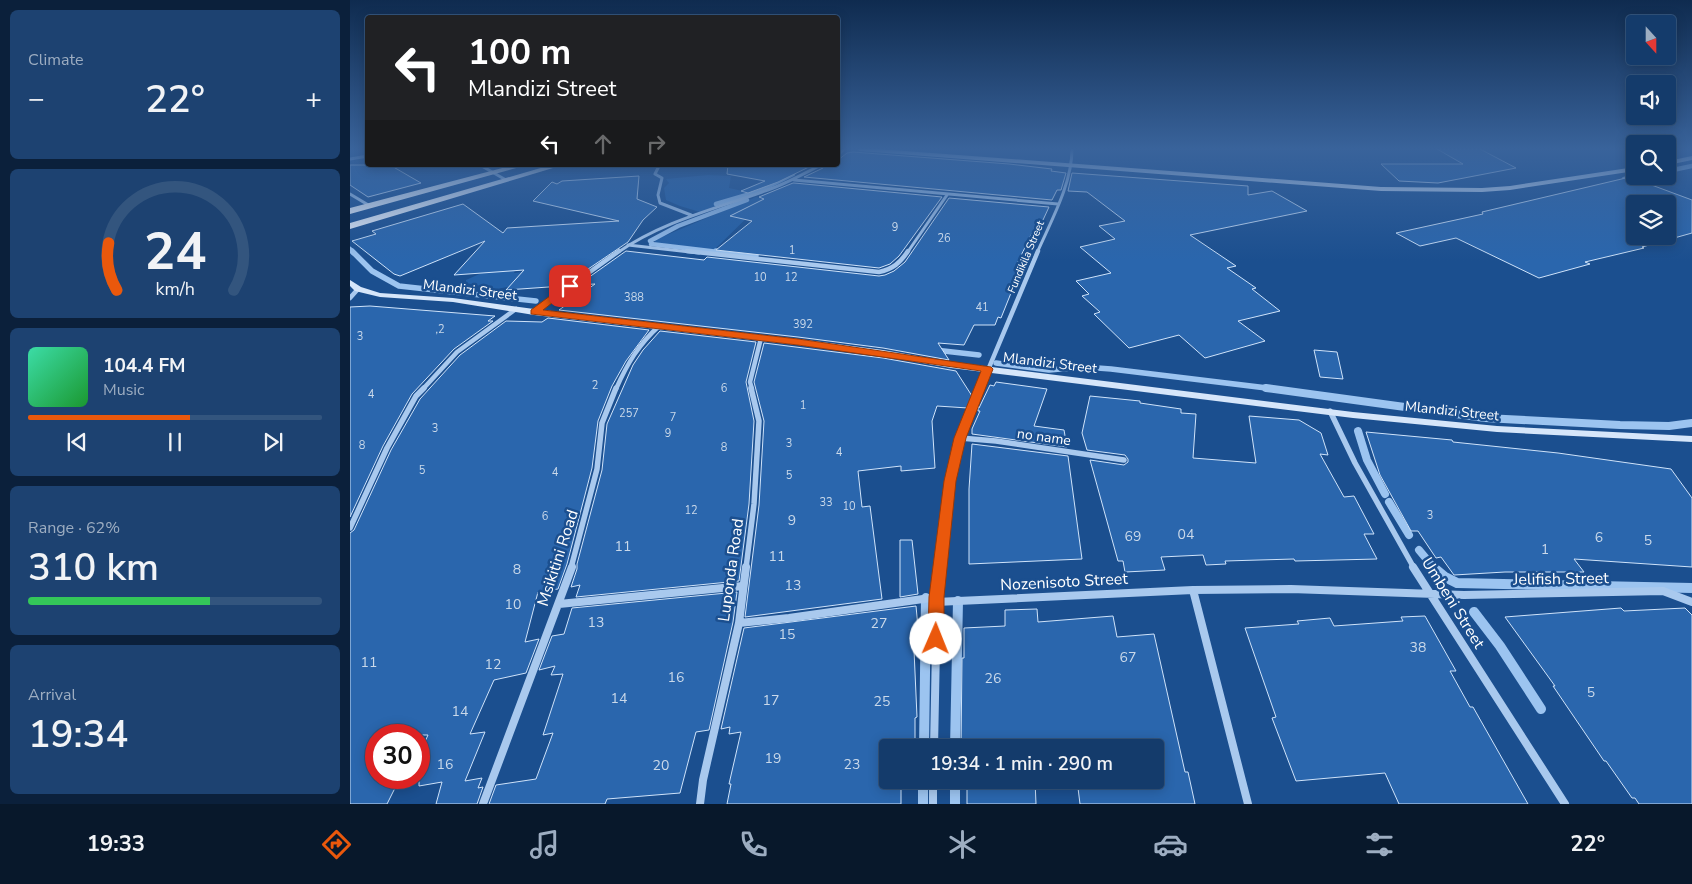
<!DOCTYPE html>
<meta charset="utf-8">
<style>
:root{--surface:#143b6b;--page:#1d4271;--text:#f1f3f6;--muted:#9dadc1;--line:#33557e;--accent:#ea580c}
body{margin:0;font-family:"Nunito Sans",sans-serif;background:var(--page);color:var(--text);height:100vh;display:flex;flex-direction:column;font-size:19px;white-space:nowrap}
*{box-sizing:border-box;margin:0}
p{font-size:16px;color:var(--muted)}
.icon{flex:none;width:28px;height:28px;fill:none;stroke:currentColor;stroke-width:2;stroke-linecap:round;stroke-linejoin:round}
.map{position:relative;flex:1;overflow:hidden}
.side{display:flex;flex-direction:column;gap:10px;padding:10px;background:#0b203b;width:350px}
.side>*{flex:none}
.top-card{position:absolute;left:15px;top:15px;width:475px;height:152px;border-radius:5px;box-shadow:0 2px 12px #0003,0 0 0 1px var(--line);background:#202124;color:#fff;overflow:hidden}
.needle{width:32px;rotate:159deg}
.controls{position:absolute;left:1276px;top:15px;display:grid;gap:10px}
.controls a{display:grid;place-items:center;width:50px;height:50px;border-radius:5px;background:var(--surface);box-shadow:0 2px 12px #0003,0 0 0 1px var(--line);font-size:25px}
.speed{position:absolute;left:15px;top:724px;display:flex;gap:10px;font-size:25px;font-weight:700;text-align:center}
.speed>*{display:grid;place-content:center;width:65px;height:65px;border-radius:50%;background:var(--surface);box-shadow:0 2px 12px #0003,0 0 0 1px var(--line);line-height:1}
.speed .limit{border:8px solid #d22;background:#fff;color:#111}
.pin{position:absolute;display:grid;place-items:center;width:42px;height:42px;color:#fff;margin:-21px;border-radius:10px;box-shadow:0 2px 8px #0006}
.me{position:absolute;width:55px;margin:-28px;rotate:1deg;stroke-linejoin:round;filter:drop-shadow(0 0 4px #0008)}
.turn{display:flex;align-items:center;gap:18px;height:105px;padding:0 20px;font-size:22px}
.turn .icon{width:65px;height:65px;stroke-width:2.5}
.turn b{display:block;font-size:35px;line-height:42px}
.lanes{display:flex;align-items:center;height:48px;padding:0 20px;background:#0003;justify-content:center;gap:25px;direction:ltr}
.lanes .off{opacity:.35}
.big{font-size:38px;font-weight:600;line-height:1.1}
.side .widget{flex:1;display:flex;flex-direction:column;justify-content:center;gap:8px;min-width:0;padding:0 18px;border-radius:8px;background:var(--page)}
.side .dial{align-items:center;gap:0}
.dial svg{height:130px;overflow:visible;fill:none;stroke:var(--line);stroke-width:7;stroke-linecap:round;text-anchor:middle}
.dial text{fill:var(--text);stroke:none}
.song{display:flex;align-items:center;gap:15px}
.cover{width:60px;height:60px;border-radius:8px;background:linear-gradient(135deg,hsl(160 70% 55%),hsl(130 70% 35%))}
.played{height:5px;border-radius:2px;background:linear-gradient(90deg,var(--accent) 55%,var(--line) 55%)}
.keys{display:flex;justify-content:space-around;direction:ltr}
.heat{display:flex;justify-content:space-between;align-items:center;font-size:28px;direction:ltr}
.charge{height:8px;border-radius:4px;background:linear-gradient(90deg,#34c759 62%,var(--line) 0)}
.trip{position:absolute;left:529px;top:739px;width:285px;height:50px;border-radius:5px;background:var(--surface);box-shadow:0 2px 12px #0003,0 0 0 1px var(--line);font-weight:600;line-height:50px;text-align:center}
.tabs{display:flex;height:80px;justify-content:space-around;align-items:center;background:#08182b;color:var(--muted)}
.tabs .icon{width:35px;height:35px}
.tabs .current{color:var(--accent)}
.tabs b{font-size:22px;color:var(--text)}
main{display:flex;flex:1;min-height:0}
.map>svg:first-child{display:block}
.green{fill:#2461a8}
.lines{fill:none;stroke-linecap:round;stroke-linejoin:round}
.stream-far3{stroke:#9cc4f0;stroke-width:4.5}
.stream-far2{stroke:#9cc4f0;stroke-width:5.5}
.stream-far1{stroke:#9cc4f0;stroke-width:8}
.stream{stroke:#9cc4f0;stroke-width:10}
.building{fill:#2a66ad;stroke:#cfe3fa;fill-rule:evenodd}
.street-far3{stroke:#a9c9ee;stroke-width:3}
.street-far2{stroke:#a9c9ee;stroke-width:4.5}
.street-far1{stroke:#a9c9ee;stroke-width:5.5}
.street{stroke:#a9c9ee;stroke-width:8}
.secondary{fill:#d6e6fa;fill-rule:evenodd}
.primary{fill:#f0f6ff;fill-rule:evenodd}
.route{fill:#ea580c;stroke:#983908}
.labels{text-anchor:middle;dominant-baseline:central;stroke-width:5;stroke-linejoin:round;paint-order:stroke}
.number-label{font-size:11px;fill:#cad9ea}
.far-street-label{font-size:11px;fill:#fff;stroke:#1b4f8f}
.street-label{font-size:14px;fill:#fff;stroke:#1b4f8f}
.near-number-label{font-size:14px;fill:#cad9ea}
.near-street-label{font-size:16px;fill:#fff;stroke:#1b4f8f}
</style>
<main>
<section class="side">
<div class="widget"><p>Climate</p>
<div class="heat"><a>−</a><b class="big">22°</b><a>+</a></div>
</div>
<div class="widget dial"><svg viewBox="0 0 100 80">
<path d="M14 69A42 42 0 1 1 86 69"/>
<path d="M14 69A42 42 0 0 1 9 40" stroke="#ea580c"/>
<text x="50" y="56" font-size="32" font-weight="700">24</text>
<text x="50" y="72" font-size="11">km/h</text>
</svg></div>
<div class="widget">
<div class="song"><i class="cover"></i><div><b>104.4 FM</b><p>Music</p></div></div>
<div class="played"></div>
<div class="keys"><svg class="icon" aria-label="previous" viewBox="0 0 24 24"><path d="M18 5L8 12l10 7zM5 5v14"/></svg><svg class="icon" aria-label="pause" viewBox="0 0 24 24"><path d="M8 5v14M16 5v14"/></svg><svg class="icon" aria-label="next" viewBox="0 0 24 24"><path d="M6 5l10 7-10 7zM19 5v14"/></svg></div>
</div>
<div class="widget"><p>Range · 62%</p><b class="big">310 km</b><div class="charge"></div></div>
<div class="widget"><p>Arrival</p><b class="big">19:34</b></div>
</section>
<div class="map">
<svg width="1342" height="804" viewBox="0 0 1342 804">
<rect width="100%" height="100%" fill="#1b4f8f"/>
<path class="green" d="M358,175L381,176L379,188L397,192V195L350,212L330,206L316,200L314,188L319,183L316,179Z
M406,197L414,199V201L364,250L305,245V240Z
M167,266L164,273L173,272L163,286L136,291V287L116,283V280L134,272Z"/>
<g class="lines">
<path class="stream-far3" d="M1318,171L1342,166
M1274,179L1290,176
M366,204L407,192L443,174
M300,241L328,226L397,200
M301,244L377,253
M0,249L3,253"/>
<path class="stream-far2" d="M2,251L22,271L49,286L186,301
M366,251L406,256
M585,350L629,355
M646,363L699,370L734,367L761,369L925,389"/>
<path class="stream-far1" d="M916,388L1135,418L1270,425L1319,426L1342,423
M1008,431L1017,460L1035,494
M1039,502L1059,535
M1069,550L1084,568"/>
<path class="stream" d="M1083,567L1095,577L1107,583L1342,588
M1124,612L1150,646L1191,709
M574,748L576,598
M605,748L608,601
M573,780V804
M605,780V804"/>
</g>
<path class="building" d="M1087,149H1130L1166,168L1088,183L1049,181L1031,164H1113Z
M503,152L659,164L702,169L701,171L716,173L711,190H707L702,200L454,177L473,168L474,165H488V160L497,153Z
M0,165H40L71,183L18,197L0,185Z
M378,165H463L428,182L398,193L391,191L415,181L377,174Z
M722,173L898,186V195L922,191L957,211L840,235L886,266L877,268L906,288L902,289L930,311L888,321L915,341L855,358L829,335L779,348L744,314L750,312L732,296L739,294L726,281L761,273L730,247L765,239L749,226L775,221L737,192L718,191Z
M289,176L287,199L307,207L293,220L278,242L213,286L156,290L174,270L104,275L135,241L50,276L44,274L2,241L26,234L22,231L113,204L153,233L157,228L269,221L183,201L202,182L207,184L212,181Z
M1280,177L1342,200V233L1292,247L1294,248L1235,262L1240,264L1189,278L1106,238L1070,246L1046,233L1133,214L1132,212ZM1285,204H1318V236H1285Z
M443,183H444L592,197L549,256L540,264L529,268L366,250L402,221L380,216L414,199L409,197Z
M599,198L699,207L687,233H682L666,266L672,267L659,293H661L651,318L648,317L645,325H624L614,345L588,343L599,360L533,348L448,337L209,310L245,284L228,285L276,251L354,260L357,257L529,276L535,275L544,271L555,262Z
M20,306L145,316L138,321H143L104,349L62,394L33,446L0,517V307Z
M198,318L299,330L276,361L262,386L248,421L242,468L217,564L208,589L188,592L175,642L189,639L176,673L144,680L120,734L135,732L115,781L132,778L128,788L133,787L127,804H86L92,782L69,786V755L78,735H26V778H50L37,804H0V533L4,530L41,450L70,399L110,355L156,321L192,322Z
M310,331L406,342L396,382L404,421L399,504L389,581L226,597L230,585L221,587L227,569V564L252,470L257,424L283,365L293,350Z
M414,343L533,358L606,371L622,396L618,408L587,406L582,421L585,468L551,471V466L508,471L512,507L520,506L532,599L395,617L409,505L414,421L404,382Z
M964,350L987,352L993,379L970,377Z
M646,382L697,389L684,426L714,430L717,447L622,434V429L630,411H628V406L629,408L640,385L644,386Z
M740,396L790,401V403L831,409V413L846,414L843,458L906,463L899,416L949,420L971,433L978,455L970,454L994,497L1004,496L1024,534H1014L1027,559L945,561L944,559L875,561L876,564L856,565L853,555L811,557L815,570L775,572L773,561H768L740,460L774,465L778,462V459L775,455L737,450L732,433Z
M1016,432L1102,440L1103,442L1208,453L1321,469L1342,498V567L1224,559L1234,572H1155L1104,575L1091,557L1086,558L1068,531H1061L1030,475Z
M622,444L718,456L732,559L619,564V489Z
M550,540H562L568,594L550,597Z
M387,592L383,622L359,730L346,732L330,793L257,799L255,804H139L146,785L186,779L203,733L193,735L213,674L201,675L205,666L189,670L202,636L214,634L222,608Z
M566,606L570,649L564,650L567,717L565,718V748H538V780H556V787H551V804H377L381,784H379L391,732L379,734L380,727L371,729L394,628Z
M1271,608L1274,611L1335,608L1342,615V804H1289L1285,798H1282L1256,761H1254L1203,686H1205L1155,617Z
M687,609L688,622L763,616L767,637L804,634L835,772H838L845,804H730L727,780H805V748H611L612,658H614V628L655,626V610Z
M1075,616L1106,671H1100L1120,707H1123L1178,804H1049L1035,773L946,781L922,718L926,717L895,628L949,624L947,621L980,618L984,626L1053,621L1051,617Z
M685,780L686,804H617V781Z"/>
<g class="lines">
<path class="street-far3" d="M488,155L494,149
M0,159L18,156
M130,165L156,180
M307,165L308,168L305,174L312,178L308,195L310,203L341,215
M444,180L708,204
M0,194L20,206
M278,245L349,253
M267,253C314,220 370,208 423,188C439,182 455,173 471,165
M557,253L597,195
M687,253C701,221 722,184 722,149"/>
<path class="street-far2" d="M337,251L529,272C543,269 550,263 558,251
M0,298L8,289
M184,312L269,251
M73,389L107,352L166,309
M266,389C277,364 289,344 309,326
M402,389L400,382L411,338
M630,389L688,251"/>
<path class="street-far1" d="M980,411L1005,463L1064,568
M610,438L646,441L774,460
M0,528L37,448L66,396L74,388
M221,568L247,469L252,423L266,388
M396,568L404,504L409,421L401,388
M590,568L600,481L606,452L630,388"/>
<path class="street" d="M1063,567L1215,804
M843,590L898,804
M586,602L843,590L941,589L1114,595L1313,591L1342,602
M209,604L393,586
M389,623L439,618L587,597
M584,748L587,597L590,567
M583,780V804
M133,804L222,567
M350,804L353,780L389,623L396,567"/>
<path class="secondary" d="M507,149H529L1031,187L1132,188L1160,186L1285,167V171L1160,190L1132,192L1031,191L510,151Z
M1342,156V160L1318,165V161Z
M0,280L11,287L30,293L103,298L184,309L448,339L533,350L601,362L1003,412L1147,426L1342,436V442L1147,432L1003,418L601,368L533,356L448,345L184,315L103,302L30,297L5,291L0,286Z"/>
<path class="primary" d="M164,165H177L0,214V208Z
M201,165H213L0,229V223Z"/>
</g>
<linearGradient id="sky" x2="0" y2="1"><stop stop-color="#0f2b4f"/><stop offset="0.57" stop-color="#39639b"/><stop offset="1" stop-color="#39639b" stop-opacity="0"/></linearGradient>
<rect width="1342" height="261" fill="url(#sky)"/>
<path class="route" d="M216,284H223L224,286L193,310L448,339L641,367L643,369L616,438L606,481L594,597V639L591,644L586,646L580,644L578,639L579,597L594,481L604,438L631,371L448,345L181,314V310Z"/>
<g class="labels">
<g class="number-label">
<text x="545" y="227">9</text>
<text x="594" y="238">26</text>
<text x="442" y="250">1</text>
<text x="410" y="277">10</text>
<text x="441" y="277">12</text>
<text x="284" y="297">388</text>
<text x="632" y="307">41</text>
<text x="453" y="324">392</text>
<text x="90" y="329">,2</text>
<text x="10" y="336">3</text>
<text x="245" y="385">2</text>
<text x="374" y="388">6</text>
<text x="21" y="394">4</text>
<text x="453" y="405">1</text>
<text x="279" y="413">257</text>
<text x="323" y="417">7</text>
<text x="85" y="428">3</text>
<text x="318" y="433">9</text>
<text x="439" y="443">3</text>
<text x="12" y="445">8</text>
<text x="374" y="447">8</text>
<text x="489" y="452">4</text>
<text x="72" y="470">5</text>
<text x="205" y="472">4</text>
<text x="439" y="475">5</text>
<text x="476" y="502">33</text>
<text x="499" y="506">10</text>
<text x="341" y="510">12</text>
<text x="1080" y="515">3</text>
<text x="195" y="516">6</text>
</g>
<g class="far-street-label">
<text transform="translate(676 257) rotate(-67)">Fundikila Street</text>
</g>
<g class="street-label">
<text transform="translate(120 290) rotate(7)">Mlandizi Street</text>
<text transform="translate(700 363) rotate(7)">Mlandizi Street</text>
<text transform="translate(1102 411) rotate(6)">Mlandizi Street</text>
<text transform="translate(694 437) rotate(8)">no name</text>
</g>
<g class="near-number-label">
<text x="442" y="520">9</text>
<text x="836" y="534">04</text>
<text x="783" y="536">69</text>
<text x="1249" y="537">6</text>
<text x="1298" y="540">5</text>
<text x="273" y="546">11</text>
<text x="1195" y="549">1</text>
<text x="427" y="556">11</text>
<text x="167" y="569">8</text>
<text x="443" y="585">13</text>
<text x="163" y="604">10</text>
<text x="246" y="622">13</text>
<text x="529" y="623">27</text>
<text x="437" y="634">15</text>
<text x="1068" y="647">38</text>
<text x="778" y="657">67</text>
<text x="19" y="662">11</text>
<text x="143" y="664">12</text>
<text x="326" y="677">16</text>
<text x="643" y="678">26</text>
<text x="1241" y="692">5</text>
<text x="269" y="698">14</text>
<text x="421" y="700">17</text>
<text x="532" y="701">25</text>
<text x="110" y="711">14</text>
<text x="423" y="758">19</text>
<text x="95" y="764">16</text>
<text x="502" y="764">23</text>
<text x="311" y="765">20</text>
</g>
<g class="near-street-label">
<text transform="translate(208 558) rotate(-72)">Msikitini Road</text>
<text transform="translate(381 570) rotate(-82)">Luponda Road</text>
<text transform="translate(1211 579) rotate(-1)">Jelifish Street</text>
<text transform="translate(714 582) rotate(-3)">Nozenisoto Street</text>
<text transform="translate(1103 603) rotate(58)">Umbeni Street</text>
</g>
</g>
</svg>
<div class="controls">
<a><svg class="needle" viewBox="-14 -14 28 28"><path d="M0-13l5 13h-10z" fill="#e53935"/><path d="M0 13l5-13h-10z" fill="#9dadc1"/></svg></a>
<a><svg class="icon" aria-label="sound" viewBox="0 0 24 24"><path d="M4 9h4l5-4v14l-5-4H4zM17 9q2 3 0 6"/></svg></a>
<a><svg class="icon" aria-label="search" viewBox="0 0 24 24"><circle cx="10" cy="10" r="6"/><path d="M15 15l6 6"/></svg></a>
<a><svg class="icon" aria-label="layers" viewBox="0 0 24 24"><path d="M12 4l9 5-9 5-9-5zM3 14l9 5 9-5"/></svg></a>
</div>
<div class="speed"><div class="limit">30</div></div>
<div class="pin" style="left:220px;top:286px;background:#d93025"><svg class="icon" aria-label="arrive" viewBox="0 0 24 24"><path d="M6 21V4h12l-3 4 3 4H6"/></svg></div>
<svg class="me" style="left:586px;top:639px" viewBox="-20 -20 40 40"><circle r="19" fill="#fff"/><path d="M0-13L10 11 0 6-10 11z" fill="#ea580c"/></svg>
<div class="trip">19:34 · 1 min · 290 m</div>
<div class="top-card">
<div class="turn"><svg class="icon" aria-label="left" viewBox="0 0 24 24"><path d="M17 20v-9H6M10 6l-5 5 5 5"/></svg><div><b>100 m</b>Mlandizi Street</div></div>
<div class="lanes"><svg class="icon" aria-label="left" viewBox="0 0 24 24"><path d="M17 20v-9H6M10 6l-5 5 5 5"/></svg><svg class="icon off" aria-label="ahead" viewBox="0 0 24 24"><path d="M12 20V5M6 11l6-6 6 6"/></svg><svg class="icon off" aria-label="right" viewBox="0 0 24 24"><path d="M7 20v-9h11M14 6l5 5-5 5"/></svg></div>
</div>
</div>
</main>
<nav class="tabs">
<b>19:33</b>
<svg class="icon current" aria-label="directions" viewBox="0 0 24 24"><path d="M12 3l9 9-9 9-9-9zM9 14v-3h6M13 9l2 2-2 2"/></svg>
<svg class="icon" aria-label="music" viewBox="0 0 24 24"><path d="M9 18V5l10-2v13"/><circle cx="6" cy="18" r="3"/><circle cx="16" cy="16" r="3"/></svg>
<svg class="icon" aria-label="phone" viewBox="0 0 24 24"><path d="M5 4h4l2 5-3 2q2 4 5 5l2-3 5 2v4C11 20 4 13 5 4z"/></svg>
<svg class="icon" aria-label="climate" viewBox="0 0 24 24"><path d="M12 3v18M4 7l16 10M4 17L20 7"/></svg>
<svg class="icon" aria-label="car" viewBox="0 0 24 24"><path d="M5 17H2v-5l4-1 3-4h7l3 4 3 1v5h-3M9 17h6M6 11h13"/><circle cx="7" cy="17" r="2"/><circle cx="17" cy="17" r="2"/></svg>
<svg class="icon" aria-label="filters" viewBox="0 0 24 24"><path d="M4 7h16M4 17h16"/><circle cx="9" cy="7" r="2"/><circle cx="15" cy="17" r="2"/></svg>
<b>22°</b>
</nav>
